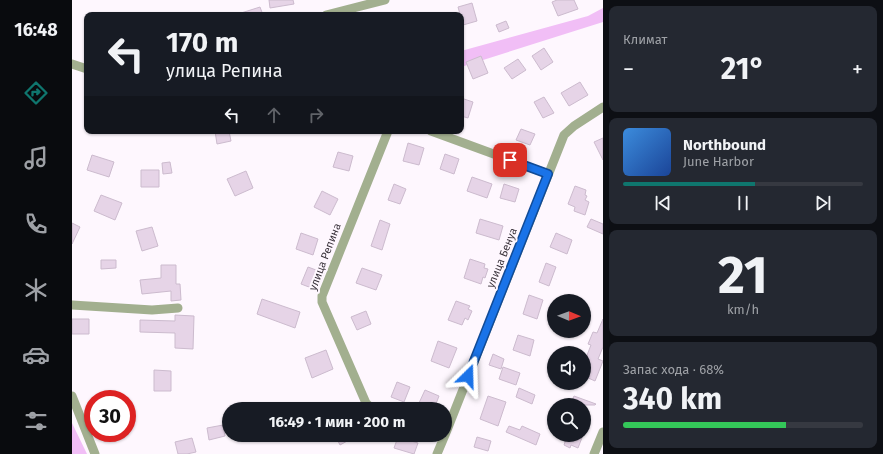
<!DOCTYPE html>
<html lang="ru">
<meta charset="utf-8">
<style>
:root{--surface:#171b24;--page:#242831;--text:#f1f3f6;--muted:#9ea1a6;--line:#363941;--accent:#0f766e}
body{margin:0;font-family:"Fira Sans",sans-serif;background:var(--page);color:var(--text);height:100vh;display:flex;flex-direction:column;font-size:15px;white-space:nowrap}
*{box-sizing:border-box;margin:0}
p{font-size:13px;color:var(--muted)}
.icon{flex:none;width:22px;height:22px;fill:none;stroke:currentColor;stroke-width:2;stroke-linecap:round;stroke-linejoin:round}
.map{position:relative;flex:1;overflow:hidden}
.details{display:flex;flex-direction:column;gap:6px;padding:6px;background:#0d0f14;width:280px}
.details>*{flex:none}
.banner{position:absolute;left:12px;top:12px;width:380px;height:122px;border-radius:8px;box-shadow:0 1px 3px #0004;background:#171b24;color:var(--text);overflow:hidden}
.needle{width:26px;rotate:91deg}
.fabs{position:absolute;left:475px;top:294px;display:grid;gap:8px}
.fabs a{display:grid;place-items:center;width:44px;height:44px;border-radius:50%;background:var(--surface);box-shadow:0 1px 3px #0004;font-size:20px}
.speed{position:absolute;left:12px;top:390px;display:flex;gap:8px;font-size:20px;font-weight:700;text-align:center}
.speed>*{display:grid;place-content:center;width:52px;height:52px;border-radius:50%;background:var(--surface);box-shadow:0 1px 3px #0004;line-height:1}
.speed .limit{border:6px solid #d22;background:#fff;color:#111}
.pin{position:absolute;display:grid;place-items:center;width:34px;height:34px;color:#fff;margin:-17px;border-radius:8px;box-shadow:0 2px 6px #0006}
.me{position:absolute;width:44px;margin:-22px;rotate:22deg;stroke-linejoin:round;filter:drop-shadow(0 0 3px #0008)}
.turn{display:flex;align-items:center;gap:14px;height:84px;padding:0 16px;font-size:18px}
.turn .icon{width:52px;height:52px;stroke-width:2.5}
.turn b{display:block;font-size:28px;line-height:34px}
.lanes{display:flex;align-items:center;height:38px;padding:0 16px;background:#0003;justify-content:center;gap:20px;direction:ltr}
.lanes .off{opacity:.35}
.big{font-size:30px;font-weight:700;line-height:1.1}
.details .widget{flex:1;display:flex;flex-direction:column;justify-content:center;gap:6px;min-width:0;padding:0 14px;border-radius:8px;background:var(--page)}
.details .dial{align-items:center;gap:0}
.dial b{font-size:52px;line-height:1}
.song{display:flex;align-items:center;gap:12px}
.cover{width:48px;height:48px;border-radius:6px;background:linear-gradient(135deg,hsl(210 70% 55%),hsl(220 70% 35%))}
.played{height:4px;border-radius:2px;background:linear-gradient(90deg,var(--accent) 55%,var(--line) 55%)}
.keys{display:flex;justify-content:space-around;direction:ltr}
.heat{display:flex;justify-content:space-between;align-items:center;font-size:22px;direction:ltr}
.charge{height:6px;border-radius:3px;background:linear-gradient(90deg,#34c759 68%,var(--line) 0)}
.trip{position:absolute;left:150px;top:402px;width:230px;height:40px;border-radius:20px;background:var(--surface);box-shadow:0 1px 3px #0004;font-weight:700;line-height:40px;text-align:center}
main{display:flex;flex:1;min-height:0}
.tab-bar{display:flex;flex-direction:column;width:72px;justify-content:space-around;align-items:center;background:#090b0e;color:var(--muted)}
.tab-bar .icon{width:28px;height:28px}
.tab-bar .on{color:var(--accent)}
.tab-bar b{font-size:18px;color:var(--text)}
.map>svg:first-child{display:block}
.green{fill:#f1bef6}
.building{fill:#e6d4e7;stroke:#ccbbce}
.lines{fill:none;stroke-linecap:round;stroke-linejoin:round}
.minor{stroke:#a2af8f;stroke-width:9}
.route-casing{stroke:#114b97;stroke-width:10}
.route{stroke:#1a73e8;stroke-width:7}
.labels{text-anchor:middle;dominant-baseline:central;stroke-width:4;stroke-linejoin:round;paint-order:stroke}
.street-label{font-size:11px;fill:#3a333b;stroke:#fef7fe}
</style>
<main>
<nav class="tab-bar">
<b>16:48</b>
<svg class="icon on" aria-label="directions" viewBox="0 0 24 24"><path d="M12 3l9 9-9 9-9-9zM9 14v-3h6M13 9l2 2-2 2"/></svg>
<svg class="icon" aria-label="music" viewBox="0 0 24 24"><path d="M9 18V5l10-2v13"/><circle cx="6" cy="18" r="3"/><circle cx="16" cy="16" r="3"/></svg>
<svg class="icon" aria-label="phone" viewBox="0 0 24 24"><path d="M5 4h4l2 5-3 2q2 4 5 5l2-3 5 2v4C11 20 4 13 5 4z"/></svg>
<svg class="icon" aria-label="climate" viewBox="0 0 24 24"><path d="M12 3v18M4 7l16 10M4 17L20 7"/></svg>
<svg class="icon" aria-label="car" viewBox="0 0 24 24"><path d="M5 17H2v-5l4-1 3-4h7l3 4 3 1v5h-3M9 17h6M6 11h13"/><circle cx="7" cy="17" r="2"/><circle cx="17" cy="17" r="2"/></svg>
<svg class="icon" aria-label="filters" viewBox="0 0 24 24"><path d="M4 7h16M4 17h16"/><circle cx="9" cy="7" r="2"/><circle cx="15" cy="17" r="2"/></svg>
</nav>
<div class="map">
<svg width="531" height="454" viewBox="0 0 531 454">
<rect width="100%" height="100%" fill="#fef7fe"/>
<path class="green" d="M531,8V22L389,67V51L516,16Z
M0,423L15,454H0Z"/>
<path class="building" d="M197,0H221L222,4L198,8Z
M485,0H502L506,9L486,16L480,2Z
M400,3L405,21L391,25L386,7Z
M188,7L191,15H166V14Z
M434,21L437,28L427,32L424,25Z
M472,48L481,62L469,70L460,56Z
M409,56L416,73L401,79L394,62Z
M446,59L454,70L440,79L432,68Z
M508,82L516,95L497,106L489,93Z
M472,97L482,113L471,118L462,102Z
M389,98L401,102L396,118L389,116Z
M449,129L463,134L458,145L444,140Z
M143,131H157L159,141L145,144Z
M531,138V160L522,142Z
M336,143L352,148L347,165L331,161Z
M266,152L281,156L277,171L261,167Z
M373,154L387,159L382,174L368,169Z
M20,155L42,162L37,177L15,170Z
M98,162L100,173L91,174L90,163Z
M69,170H87V187H69Z
M174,171L181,188L163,196L155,179Z
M400,177L420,184L415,198L395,191Z
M322,184L334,189L328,204L316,200Z
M432,184L447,189L443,202L428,198Z
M503,186L514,190L513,195L515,196L513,200L517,202L513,215L502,211L503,207L496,204Z
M250,191L266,199L258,215L242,207Z
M29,195L50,203L43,220L22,211Z
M408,219L431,226L427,240L404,233Z
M519,219L531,224V234L515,227Z
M308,220L318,224L310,250L299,246Z
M0,223L8,227L0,244Z
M80,227L86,246L70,251L64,231Z
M229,233L246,239L241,255L224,249Z
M484,233L500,240L495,254L478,247Z
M398,259L413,264L412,268L416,269L413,278L411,277L409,284L392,278Z
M29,260H44V268L29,269Z
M474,263L484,267L477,286L467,282Z
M89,265H104V284H108L109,300L99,301V291L70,294L68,280L89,278Z
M236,267L252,273L245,290L229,284Z
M290,268L310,275L304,290L284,283Z
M457,295L471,300L465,319L451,314Z
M190,299L228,312L223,328L185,314Z
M384,301L398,306L396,309L400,311L396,320L393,318L390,325L376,320Z
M294,311L299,324L285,330L279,317Z
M103,315L122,316L121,349L103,348V333L68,332V320L103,321Z
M0,319H17V334H0Z
M531,319V347L526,359L531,361L523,381L514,377L516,373L512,371V363L519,345L516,344L521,332L525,333Z
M446,335L462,340L458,356L441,350Z
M366,341L385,348L377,368L359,361Z
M254,350L261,369L240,378L233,358Z
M421,354L432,359L429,369L417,365Z
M431,367L448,373L444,385L427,379Z
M82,370L99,371V391H82Z
M325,382L338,387L332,402L319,397Z
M447,388L463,395L460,404L444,397Z
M353,390L367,396L362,409L347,403Z
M416,396L434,402L426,426L408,419Z
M502,396L524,404L523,405H498Z
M151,425L153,436L137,440L135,428Z
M437,426L448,430L450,426L468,434L464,445L434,432Z
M263,435H286L268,445Z
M497,435H511L506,448L499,445L498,448L492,445L495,436L497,437Z
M326,437L346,443L342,454L322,448Z
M405,437L419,441L416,451L402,447Z
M120,438L124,452L115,454H106L103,442Z"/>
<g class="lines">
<path class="minor" d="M254,15L313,0
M0,64L15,69
M359,131L476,174
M0,305L80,310L106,308
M0,396L23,454
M302,409L298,407L294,403L250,302V296L316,131
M373,435L492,135L502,126L531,107
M365,454L373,435
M522,454L531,432"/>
</g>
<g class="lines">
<defs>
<path id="route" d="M396,376L476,174L438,160"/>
</defs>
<use href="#route" class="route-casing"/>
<use href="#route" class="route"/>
</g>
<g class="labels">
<g class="street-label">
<text transform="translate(253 257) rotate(-69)">улица Репина</text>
<text transform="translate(430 258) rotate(-68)">улица Бенуа</text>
</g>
</g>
</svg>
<div class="fabs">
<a><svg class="needle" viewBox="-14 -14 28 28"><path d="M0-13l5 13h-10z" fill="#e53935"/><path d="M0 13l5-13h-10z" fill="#9ea1a6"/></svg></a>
<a><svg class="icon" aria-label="sound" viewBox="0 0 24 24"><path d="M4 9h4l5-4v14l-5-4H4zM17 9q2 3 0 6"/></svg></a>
<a><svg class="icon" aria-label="search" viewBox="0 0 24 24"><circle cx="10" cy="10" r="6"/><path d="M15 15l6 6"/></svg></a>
</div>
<div class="speed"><div class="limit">30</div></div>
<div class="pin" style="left:438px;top:160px;background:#d93025"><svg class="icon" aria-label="arrive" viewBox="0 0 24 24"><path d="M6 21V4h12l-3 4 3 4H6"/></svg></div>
<svg class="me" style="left:396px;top:376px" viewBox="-20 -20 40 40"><path d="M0-17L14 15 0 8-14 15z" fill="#1a73e8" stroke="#fff" stroke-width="4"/></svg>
<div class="trip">16:49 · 1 мин · 200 m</div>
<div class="banner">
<div class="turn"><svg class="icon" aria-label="left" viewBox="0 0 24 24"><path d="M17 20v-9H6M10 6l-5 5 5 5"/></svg><div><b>170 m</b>улица Репина</div></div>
<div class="lanes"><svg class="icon" aria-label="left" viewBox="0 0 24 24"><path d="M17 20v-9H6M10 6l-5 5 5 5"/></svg><svg class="icon off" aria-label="ahead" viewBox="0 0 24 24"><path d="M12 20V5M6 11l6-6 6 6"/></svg><svg class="icon off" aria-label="right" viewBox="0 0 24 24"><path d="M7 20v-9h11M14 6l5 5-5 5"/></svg></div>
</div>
</div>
<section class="details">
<div class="widget"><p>Климат</p>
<div class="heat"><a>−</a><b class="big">21°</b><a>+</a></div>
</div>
<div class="widget">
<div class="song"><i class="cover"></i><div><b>Northbound</b><p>June Harbor</p></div></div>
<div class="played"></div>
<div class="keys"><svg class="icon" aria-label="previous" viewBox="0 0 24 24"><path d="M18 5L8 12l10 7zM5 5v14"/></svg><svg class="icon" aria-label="pause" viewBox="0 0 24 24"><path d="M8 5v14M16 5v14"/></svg><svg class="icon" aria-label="next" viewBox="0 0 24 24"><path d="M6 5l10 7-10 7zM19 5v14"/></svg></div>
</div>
<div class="widget dial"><b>21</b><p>km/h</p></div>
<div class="widget"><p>Запас хода · 68%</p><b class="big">340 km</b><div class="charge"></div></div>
</section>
</main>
